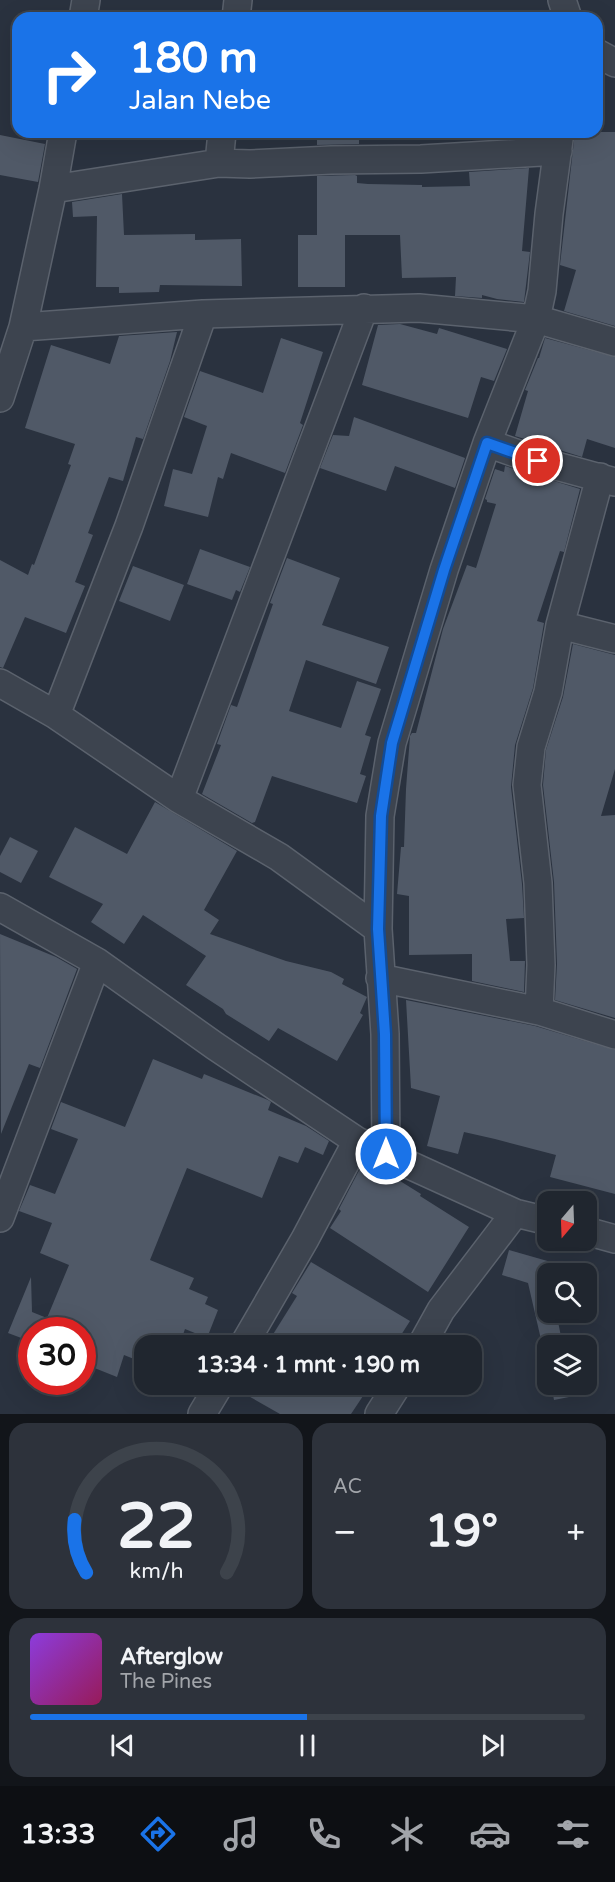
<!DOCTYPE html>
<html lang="id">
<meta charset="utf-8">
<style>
:root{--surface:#20262f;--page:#2d323b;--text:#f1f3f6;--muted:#a2a5aa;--line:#3d434b;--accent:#1a73e8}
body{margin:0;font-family:"Varela Round",sans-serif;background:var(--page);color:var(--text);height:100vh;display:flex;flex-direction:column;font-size:22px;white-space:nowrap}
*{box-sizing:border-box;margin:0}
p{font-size:20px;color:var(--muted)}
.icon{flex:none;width:33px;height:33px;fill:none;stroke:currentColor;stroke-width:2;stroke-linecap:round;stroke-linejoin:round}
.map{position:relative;height:1414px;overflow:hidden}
.details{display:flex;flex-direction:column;gap:9px;padding:9px;background:#12151a;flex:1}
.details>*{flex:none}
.guide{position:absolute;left:12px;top:12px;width:591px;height:126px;border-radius:18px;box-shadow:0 6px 24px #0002,0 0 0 2px var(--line);background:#1a73e8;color:#fff;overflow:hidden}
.needle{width:39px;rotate:199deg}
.tools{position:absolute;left:537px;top:1191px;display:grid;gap:12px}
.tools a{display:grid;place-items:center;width:60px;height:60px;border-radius:12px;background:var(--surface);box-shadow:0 6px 24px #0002,0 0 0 2px var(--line);font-size:30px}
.speed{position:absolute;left:18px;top:1317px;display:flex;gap:12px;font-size:30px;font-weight:700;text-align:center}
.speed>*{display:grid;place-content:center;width:78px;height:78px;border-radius:50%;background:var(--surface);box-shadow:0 6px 24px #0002,0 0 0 2px var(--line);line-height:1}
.speed .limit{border:9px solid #d22;background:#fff;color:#111}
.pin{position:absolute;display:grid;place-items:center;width:51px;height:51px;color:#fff;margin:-26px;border:3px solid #fff;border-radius:50%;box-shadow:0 2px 6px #0007}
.me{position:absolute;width:66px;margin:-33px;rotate:0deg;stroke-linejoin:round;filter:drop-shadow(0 0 4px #0008)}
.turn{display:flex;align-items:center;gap:21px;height:126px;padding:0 18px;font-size:27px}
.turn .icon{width:78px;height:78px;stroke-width:2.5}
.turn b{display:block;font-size:42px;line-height:51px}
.big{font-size:45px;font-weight:800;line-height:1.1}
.details .tile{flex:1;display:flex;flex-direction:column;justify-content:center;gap:9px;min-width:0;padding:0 21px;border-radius:18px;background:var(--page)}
.details .dial{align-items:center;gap:0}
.dial svg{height:156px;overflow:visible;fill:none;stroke:var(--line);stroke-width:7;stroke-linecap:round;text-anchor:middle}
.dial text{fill:var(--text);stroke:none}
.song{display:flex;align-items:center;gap:18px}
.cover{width:72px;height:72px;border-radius:9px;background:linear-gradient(135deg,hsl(270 70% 55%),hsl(330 70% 35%))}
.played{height:6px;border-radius:3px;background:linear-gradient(90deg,var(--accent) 50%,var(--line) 50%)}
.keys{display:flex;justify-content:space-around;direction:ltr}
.heat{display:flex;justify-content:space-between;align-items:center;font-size:33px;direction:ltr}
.details .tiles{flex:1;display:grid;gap:9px;grid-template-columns:1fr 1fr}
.tile:last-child{grid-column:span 2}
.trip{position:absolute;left:134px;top:1335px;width:348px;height:60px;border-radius:18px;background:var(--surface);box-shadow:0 6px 24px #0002,0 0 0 2px var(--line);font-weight:800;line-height:60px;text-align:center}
.menu{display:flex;height:96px;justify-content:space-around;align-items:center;background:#0d0f13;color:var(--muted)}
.menu .icon{width:42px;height:42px}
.menu .current{color:var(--accent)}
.menu b{font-size:27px;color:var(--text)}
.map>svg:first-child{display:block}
.building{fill:#505967}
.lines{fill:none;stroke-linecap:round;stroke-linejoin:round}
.street-casing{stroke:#5b626d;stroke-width:30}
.street{stroke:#3d444f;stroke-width:27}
.route-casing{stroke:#114b97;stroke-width:15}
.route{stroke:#1a73e8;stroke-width:10}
</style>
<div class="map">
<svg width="615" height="1414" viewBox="0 0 615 1414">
<rect width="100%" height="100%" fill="#2a323f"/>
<path class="building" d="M468,132H533L532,137L468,140Z
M575,132H615V326L564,311L576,270L560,265Z
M317,134L359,139V144L317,145Z
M0,135L45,144L38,182L0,175Z
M529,168L522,251L530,252L524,302L497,299L482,295V298L455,296L456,277L402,278L400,235H345V287H298V235H317V176L355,175L357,176V183L368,184L422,185V187L470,186L469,172Z
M122,194L124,235L195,234V240L241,239L242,286L160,285L159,292L119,293V287H96L97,216L73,217L72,202Z
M400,324L437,334L439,328L507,349L494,381L481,377L468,418L362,385L378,325Z
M177,332L170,361L143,439L136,437L123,481L109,477L88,533L93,535L75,582L85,586L66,633L25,617L3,668L0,667V560L28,575L32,564L34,565L71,465L68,464L75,444L25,428L51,345L110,364L119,336Z
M281,338L323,352L300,423L303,425L285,473L231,453L223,479L218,477L208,517L164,506L173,469L192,474L207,426L184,417L200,371L263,393Z
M545,338L615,357V448L587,439L582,457L515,436L528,391L525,390L538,358H539Z
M354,417L465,458L455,488L395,466L386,491L320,468L333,435L349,436Z
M505,466L580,489L564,552L560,551L537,621L544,623L533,688L515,745L511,787L522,884L524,918L506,919L510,961H525L524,992L472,981V954L409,955V896L397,894L401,847H404L406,789L410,736L412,733H416L443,629L467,565L476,568L496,504L487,502V500L485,499L495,469L504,472Z
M200,549L250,567L240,592L236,590L232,600L187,584Z
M287,558L340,578L322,625L389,647L376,684L306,660L289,711L341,728L357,681L381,689L365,735L371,737L360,774L366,776L357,803L272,776L255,822L252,823L202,794L221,745L217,744L231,705L237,707L273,604L270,603Z
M133,566L184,585L170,621L119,601Z
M573,644L615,655V769L601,816L615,815V1018L555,1000L557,964L554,882L543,785L546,750L563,697Z
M155,802L237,851L204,910L219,920L210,934L286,961L331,972L344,979L342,984L367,997L360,1013L363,1015L337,1061L278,1028L269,1041L226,1014L223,1009L186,985L206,956L143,915L124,944L91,922L103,904L49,877L75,827L127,854Z
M10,837L38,851L21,883L0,872V856Z
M0,934L56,957L77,969L40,1068L29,1064L1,1134Z
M406,1000L535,1026L615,1050V1194L550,1177L556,1155L495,1139L464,1132L458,1154L427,1146L440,1096L411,1088Z
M153,1059L202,1079L204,1074L268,1100L271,1102L268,1110L306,1126L329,1141L323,1155L305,1147L298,1163L279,1156L262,1198L187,1168L150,1260L194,1278L189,1289L208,1297L205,1304L218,1310L207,1338L185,1329L179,1346H144V1363L124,1355L117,1377L82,1363V1330H32V1342L8,1333L31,1277L32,1312L47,1318L69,1265L40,1253L52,1223L19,1211L30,1185L55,1194L78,1139L51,1129L61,1102L125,1127Z
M364,1161L384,1171L421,1194L420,1196L469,1227L428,1292L330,1228L341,1211L339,1209Z
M509,1250L551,1262L548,1273V1312H556L563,1346H548V1370L528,1283L502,1275Z
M311,1262L410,1321L394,1346H263L269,1335L272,1336L297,1296L292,1293Z
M239,1384H358L367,1390L351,1414H280L236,1389Z
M551,1384H572L574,1396L554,1400Z"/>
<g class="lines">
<defs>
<path id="street" d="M562,0L568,18
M83,18L86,0
M236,18L238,0
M597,53L615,63
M219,163L222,132
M53,189L219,163L250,164L331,160L421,159L558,151
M23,327L203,314L419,308L536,319L615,342
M0,398L23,327L53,189L63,132
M487,443L538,461L615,482
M560,625L615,639
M0,683L56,715L179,799L279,857L378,929
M56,715L129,526L203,314
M179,799L364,308
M0,907L97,962L215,1046L357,1141L515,1213L548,1221
M380,978L539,1011L615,1035
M539,1011L541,965L538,883L527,785L531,747L548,692L560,625L600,477
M386,1154L385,1034L378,929L380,816L392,743L444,570L487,443L536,319L542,291L549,214L560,132
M0,1218L97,962
M586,1231L615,1239
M243,1346L305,1239L357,1141
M421,1346L441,1310L515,1213
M202,1414L220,1384
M379,1414L398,1384"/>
</defs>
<use href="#street" class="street-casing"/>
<use href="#street" class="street"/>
</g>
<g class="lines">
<defs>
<path id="route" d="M386,1154L385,1034L378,929L381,816L392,743L444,570L487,443L538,461"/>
</defs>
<use href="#route" class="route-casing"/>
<use href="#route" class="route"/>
</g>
</svg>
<div class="tools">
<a><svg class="needle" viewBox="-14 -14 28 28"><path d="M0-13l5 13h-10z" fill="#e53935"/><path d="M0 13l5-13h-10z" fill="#a2a5aa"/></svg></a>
<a><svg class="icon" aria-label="search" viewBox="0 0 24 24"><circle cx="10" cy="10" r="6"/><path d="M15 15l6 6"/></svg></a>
<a><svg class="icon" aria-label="layers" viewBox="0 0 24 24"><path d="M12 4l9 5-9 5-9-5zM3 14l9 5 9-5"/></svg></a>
</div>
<div class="speed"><div class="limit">30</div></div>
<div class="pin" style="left:538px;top:461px;background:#d93025"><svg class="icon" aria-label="arrive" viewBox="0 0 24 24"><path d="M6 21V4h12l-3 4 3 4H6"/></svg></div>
<svg class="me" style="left:386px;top:1154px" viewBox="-20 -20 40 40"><circle r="17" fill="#1a73e8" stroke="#fff" stroke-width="3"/><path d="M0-11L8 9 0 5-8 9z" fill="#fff"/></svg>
<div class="trip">13:34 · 1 mnt · 190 m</div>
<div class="guide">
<div class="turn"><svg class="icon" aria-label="right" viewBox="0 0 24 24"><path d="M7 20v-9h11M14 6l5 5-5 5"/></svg><div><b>180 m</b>Jalan Nebe</div></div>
</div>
</div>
<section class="details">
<div class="tiles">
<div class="tile dial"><svg viewBox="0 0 100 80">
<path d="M14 69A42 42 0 1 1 86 69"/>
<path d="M14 69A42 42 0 0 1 8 42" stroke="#1a73e8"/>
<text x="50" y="56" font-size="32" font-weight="700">22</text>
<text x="50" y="72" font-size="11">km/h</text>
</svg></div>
<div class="tile"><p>AC</p>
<div class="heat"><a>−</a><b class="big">19°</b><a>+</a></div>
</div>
<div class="tile">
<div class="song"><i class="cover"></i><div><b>Afterglow</b><p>The Pines</p></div></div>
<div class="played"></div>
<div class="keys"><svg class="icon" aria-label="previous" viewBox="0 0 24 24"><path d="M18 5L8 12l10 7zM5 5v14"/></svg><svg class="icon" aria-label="pause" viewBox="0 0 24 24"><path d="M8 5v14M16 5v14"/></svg><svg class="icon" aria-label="next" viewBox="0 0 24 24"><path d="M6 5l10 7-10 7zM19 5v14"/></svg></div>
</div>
</div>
</section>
<nav class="menu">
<b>13:33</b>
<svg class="icon current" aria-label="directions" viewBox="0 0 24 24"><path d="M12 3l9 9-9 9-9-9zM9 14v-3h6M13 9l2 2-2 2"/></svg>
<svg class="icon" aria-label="music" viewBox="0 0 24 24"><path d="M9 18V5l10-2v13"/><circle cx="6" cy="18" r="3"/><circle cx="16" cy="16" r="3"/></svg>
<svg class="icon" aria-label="phone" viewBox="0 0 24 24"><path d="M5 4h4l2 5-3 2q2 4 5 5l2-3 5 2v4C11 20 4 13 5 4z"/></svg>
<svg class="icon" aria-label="climate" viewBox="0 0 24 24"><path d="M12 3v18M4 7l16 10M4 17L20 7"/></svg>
<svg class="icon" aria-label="car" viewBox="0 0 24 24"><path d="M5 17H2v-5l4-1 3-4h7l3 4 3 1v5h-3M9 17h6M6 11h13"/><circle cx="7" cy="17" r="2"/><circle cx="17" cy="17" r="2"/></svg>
<svg class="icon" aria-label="filters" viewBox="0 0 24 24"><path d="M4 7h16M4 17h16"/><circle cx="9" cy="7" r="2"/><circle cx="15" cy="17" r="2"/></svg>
</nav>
